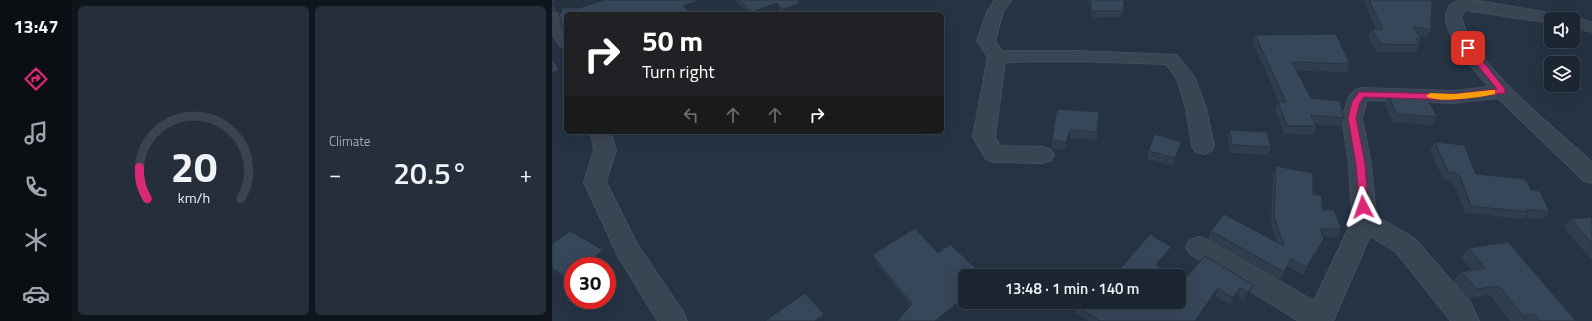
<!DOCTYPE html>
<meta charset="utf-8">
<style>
:root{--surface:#1c2633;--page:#252e3b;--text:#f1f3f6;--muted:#a0a5ac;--line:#3a434e;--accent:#db2777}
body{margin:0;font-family:"Titillium Web",sans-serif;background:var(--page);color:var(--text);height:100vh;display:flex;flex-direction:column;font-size:15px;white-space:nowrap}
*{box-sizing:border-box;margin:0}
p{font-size:13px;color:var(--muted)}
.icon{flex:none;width:22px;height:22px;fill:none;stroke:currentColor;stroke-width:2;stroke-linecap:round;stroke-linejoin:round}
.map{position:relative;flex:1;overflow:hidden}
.side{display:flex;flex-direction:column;gap:6px;padding:6px;background:#0f151c;width:480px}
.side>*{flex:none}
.top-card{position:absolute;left:12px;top:12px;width:380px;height:122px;border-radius:6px;box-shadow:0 4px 16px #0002,0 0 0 1px var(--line);background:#202124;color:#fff;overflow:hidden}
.fabs{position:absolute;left:992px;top:12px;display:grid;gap:8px}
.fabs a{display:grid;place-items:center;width:36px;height:36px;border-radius:6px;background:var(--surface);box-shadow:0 4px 16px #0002,0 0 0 1px var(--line);font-size:20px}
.speed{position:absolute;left:12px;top:257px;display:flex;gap:8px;font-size:20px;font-weight:700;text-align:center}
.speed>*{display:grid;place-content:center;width:52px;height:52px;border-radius:50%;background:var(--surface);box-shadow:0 4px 16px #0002,0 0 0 1px var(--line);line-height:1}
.speed .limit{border:6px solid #d22;background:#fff;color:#111}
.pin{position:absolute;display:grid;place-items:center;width:34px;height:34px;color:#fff;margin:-17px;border-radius:8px;box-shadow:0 2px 6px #0006}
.me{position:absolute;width:44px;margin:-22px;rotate:356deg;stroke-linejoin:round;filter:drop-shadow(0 0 3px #0008)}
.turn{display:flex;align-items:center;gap:14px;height:84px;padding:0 12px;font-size:18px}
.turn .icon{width:52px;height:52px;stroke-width:2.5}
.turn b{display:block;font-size:28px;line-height:34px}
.lanes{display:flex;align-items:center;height:38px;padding:0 12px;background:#0003;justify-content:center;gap:20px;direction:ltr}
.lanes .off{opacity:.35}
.big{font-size:30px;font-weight:600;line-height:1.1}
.side .card{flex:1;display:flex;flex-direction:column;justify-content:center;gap:6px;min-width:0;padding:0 14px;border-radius:6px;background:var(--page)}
.side .dial{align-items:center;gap:0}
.dial svg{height:104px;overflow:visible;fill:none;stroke:var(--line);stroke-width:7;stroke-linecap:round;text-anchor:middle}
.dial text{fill:var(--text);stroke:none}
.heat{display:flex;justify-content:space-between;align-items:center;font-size:22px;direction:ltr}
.side .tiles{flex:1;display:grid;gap:6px;grid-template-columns:repeat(2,1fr)}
.trip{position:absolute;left:406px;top:269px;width:228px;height:40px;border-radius:6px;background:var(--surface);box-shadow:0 4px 16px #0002,0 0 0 1px var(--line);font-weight:600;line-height:40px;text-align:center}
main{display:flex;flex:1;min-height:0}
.menu{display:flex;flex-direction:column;width:72px;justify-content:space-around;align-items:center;background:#0b0f14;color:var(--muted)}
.menu .icon{width:28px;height:28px}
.menu .on{color:var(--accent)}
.menu b{font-size:18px;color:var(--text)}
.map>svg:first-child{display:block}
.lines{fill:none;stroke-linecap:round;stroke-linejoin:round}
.minor-casing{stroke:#434e5d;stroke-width:2}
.minor{fill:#3a4554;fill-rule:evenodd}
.wall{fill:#2f3d4d}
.shaded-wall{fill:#26323f}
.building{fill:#37475a;stroke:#26323f}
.route{fill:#db2777;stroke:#8e194d}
.slow{fill:#f59e0b}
</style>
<main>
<nav class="menu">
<b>13:47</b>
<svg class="icon on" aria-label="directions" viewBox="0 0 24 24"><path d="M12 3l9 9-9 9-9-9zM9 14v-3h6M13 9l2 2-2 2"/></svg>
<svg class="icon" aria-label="music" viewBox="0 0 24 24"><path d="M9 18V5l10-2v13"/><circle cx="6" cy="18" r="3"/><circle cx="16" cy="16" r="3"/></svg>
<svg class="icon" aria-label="phone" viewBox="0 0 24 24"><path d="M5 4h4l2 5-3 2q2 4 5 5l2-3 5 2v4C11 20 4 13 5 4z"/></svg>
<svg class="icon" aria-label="climate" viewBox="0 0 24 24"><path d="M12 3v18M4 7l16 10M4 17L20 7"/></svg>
<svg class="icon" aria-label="car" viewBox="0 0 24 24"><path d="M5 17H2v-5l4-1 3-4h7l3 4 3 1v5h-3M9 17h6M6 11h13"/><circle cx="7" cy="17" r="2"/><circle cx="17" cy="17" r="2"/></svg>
</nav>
<section class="side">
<div class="tiles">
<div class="card dial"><svg viewBox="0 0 100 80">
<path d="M14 69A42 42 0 1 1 86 69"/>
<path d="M14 69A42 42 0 0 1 8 45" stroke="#db2777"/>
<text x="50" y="56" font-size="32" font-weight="700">20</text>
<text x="50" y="72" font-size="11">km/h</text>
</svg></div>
<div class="card"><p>Climate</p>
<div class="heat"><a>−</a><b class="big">20.5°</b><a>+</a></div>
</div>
</div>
</section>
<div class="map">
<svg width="1040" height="321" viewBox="0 0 1040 321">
<rect width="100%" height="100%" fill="#253344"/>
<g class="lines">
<defs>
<path id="minor" d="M443,0H459L451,12L443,41L450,51H524L625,55L643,78L654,108L662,146L659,151L651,154L643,151L640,146L634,108L625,79L614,64L524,61L453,62L443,137L448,146L491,147L499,150L502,155L499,160L491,163L442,162L434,159L421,137L436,57L425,41L435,12Z
M909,0L926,1L1009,15L1011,19H999V23L913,10L909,18C922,65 1003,129 1040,162V183L1032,181L946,98L902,103L815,100L810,118L819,164L824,216L862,238L918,302L927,321H899L844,252L818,236L781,321H747L638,254L634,247L638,240L647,237L656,240L762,301L800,221L797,164L790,118L797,97L803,90L810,88L902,91L936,87C924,71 867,10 909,0Z
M0,13L8,14C15,25 14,35 14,47L8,46L0,33Z
M1021,17L1040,22V32L1021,27V19H1015Z
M39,132H59L64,150L54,182L85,244L131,312L135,321H106L67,258L32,182L42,150Z"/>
</defs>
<use href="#minor" class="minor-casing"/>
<use href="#minor" class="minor"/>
</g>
<path class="wall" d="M0,0H38L10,8H27L52,0H175L138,13H9L10,8L6,12H0Z
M183,0H245L248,3L251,10L241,14H231L228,11L219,14H198Z
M536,0H573L570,17L540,18Z
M811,0H880L879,30L875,37L868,36L870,39L864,52H825L816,37L820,29H824Z
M703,35L798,64L795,72L745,71L759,98L792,118L788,126L763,124L764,126L761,135L732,134L723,110L726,102H727L701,43Z
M837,96L885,117L880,125L840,122L833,104Z
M547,112L545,140L518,138L514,150L500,148V140Z
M678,130L719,147L716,155L678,153L676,138Z
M630,142L628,150L622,166L595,159L596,151Z
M883,142L924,174L979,190L998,212L991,219L972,217L970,219L913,213L902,184L899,181L891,180L878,149Z
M724,166L761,194L770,210L789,229L785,237H771L772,239L751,275L736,267L728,280L656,239L659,231L725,242L719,224L721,174Z
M1040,217V259H1039L1011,227L1019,219Z
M0,244L59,258L50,266H21V283L0,270Z
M917,248L1024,321H958L938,295L916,298L901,281L909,272L919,270L909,257Z
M320,255L413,302H418L395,321H345L359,306L324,263Z
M631,281L701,285L697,292L692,300L685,295L678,305L663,296L646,321H536L524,313V306Z"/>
<path class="shaded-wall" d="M7,0H38L9,9L6,12L1,5L3,1Z
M149,0H175L135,14L131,6Z
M225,3L228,11L219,14H201L200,12Z
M248,3L251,10L241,14H233L231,9Z
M0,57L4,62L13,78L0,83Z
M518,130V138L514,150V142Z
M630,142L628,150L622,166L623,158Z
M619,247L618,255L603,273L604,265Z
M51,250L59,258L50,266H31Z
M739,259L736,267L728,280L732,272Z
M21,274V282L16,278Z
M701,285L697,292L692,300L696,292Z
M666,288L663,296L646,321H643Z
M688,288L685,295L678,305L681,298Z
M413,297V302H418L395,321H383Z
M272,314L276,321H263Z"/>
<path class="building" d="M0,0H7L3,1L1,5H0Z
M52,0H149L131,6L139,14H14V42L7,13H9L10,8H27Z
M187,0H245L248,3L231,9L225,3L200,12Z
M538,0H572L571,11H540Z
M817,0H880L879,30L861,27L870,39H864L868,45L829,44L820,29H831Z
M784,34L798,64L740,62L759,98L788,101L792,118L759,115L764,126H735L726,102H734L703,35Z
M0,58L7,70L0,73Z
M837,96L876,99L885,117L844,114Z
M505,109L547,112L545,132L518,130L514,142L500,140Z
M678,130L715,132L719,147L680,145Z
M603,134L630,142L623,158L596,151Z
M883,142L912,145L924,174L974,179L979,190L988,191L998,212L975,209L977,212L919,206L908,176L904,173L896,172Z
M724,166L761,173V194L770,196V210H782L789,229H768L772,239L755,267L739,259L732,272L659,231L672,214L732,246L722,216Z
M1040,217V243L1019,219Z
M363,228L386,253L398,244L432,276H413V297L383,321H345L360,304L320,255Z
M18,231L51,250L31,266H21V274L16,278L0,268V244Z
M598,234L619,247L604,265L623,276H545L551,269L562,276Z
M956,242L1024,321H988L981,314L971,316L947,286L925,289L909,272L933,268L917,248Z
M653,256L701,285L696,292L688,288L681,298L666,288L643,321H548L524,306L527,302H627V278L631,281Z
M253,293L272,314L263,321H213Z"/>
<path class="route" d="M913,47H919L953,89V93L902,100L812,97L808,102L804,118L813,164L816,207L815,210H808L804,164L796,118L800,102L807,92H810L902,94L945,89L913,50Z"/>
<path class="slow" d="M940,90H943V94C931,97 884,104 874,96L878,93L902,94Z"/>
</svg>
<div class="fabs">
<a><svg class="icon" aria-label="sound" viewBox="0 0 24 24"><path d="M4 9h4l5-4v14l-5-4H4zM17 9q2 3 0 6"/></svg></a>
<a><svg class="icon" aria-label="layers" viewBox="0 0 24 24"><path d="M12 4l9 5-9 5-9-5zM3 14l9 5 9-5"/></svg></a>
</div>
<div class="speed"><div class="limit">30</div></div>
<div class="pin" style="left:916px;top:48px;background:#d93025"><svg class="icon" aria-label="arrive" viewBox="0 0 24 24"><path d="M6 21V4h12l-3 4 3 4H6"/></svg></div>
<svg class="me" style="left:811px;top:207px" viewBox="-20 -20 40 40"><path d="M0-17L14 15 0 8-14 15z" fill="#db2777" stroke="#fff" stroke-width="4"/></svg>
<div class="trip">13:48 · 1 min · 140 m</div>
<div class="top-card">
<div class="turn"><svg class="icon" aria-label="right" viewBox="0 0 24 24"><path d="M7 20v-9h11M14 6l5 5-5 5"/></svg><div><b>50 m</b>Turn right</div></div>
<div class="lanes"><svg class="icon off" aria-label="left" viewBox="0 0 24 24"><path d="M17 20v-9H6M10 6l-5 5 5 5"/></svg><svg class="icon off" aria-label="ahead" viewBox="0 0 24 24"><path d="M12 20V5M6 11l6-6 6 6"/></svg><svg class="icon off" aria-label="ahead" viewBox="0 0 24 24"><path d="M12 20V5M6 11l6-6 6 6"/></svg><svg class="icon" aria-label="right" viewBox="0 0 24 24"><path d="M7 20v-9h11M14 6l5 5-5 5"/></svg></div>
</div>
</div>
</main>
